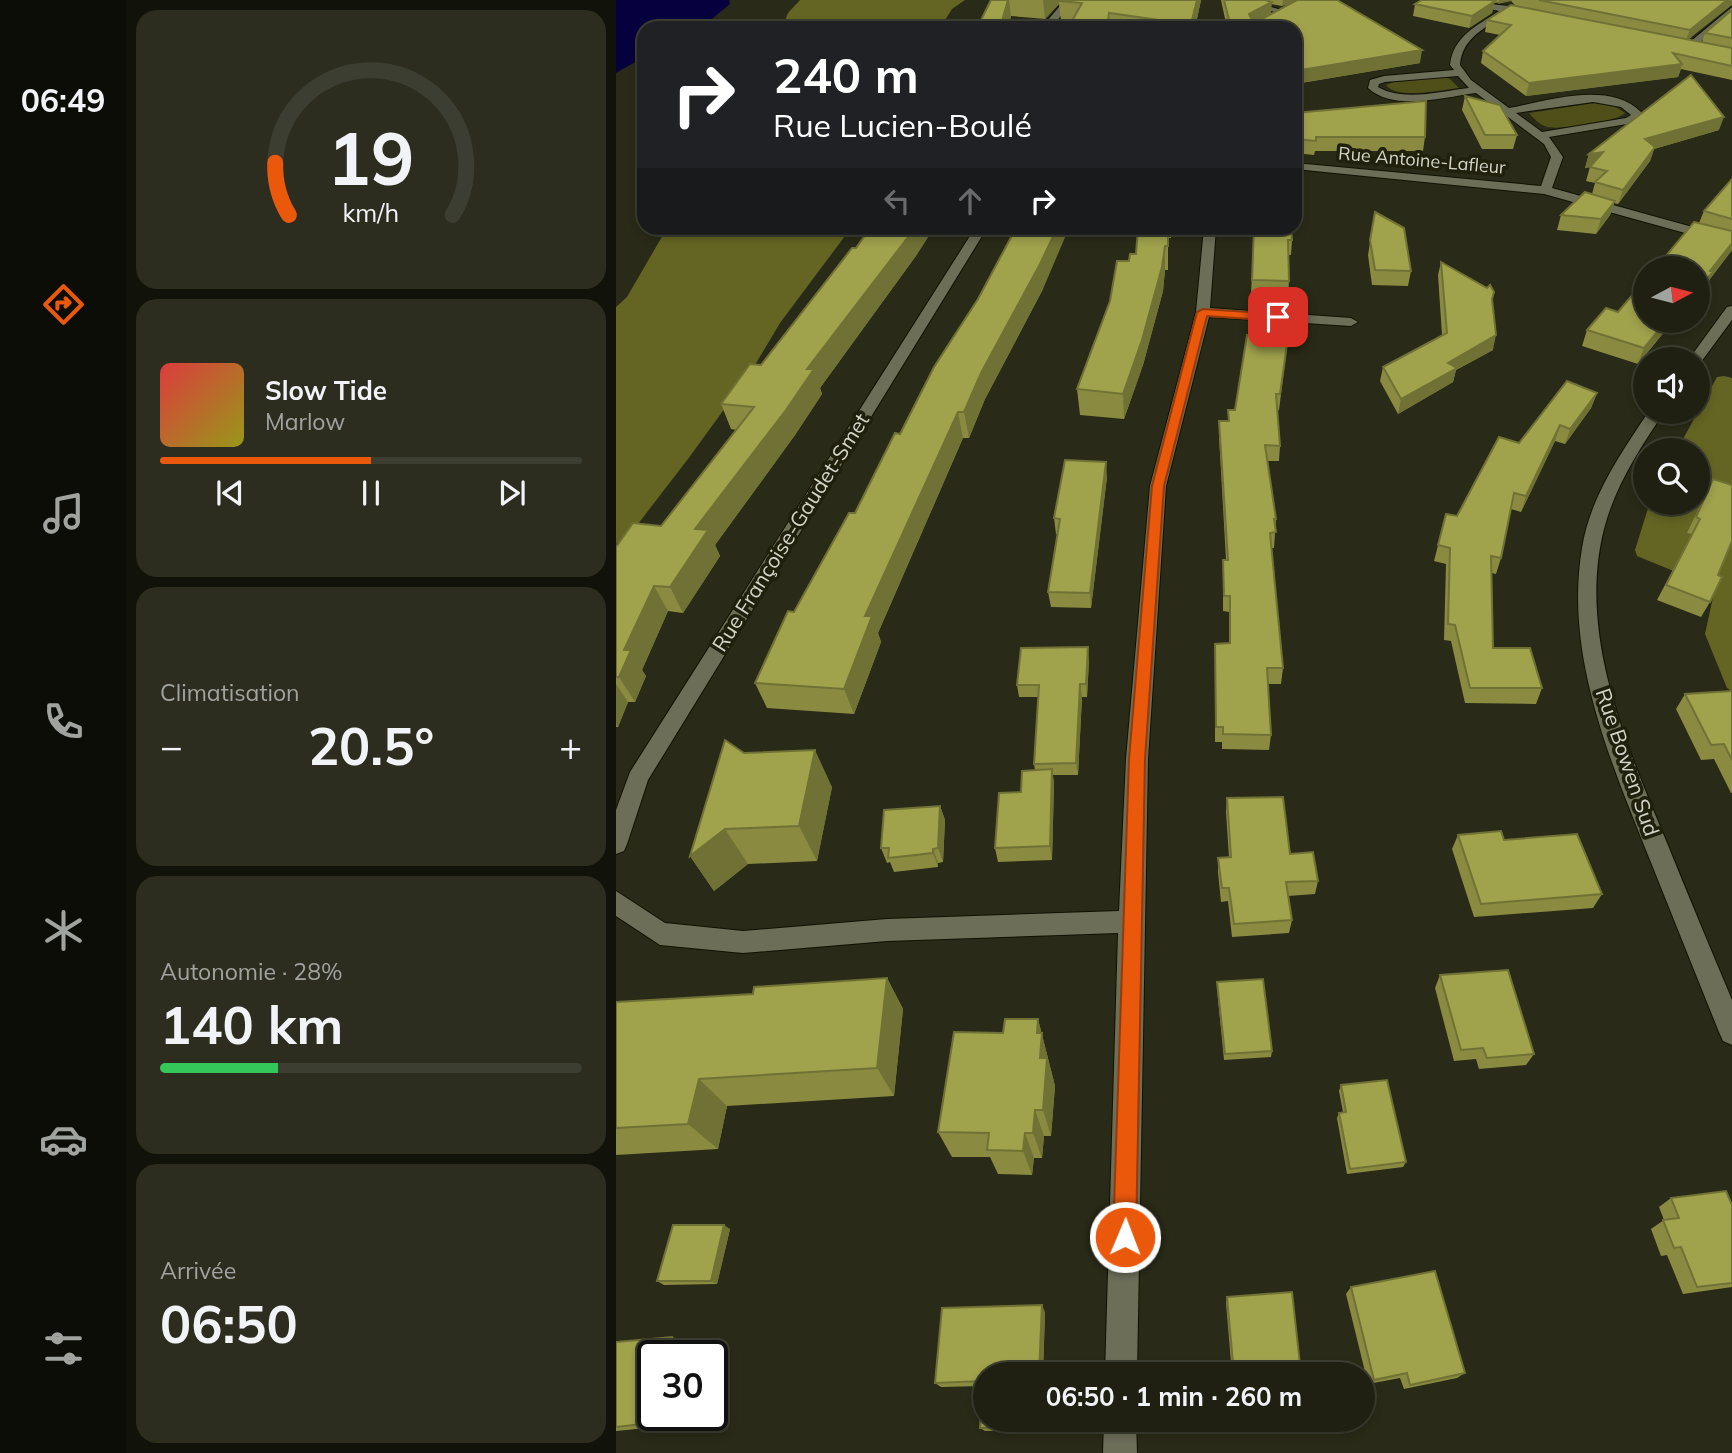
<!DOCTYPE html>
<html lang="fr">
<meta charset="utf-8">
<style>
:root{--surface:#1f2011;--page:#2c2d1f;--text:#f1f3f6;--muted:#a1a39f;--line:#3c3e31;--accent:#ea580c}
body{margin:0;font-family:Mulish,sans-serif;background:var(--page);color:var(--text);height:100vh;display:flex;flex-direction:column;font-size:26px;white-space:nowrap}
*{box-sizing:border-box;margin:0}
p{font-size:23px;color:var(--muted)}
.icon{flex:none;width:38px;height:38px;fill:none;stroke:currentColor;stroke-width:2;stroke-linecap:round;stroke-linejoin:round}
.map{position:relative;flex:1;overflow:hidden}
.panel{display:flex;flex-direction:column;gap:10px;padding:10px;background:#111209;width:490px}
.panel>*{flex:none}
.guide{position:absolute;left:21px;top:21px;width:665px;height:214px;border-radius:21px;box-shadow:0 4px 10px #0003,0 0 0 2px var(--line);background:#202124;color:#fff;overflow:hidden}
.needle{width:46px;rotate:83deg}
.controls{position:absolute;left:1017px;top:256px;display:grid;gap:14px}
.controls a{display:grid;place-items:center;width:77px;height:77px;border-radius:50%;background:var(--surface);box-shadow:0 4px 10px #0003,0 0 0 2px var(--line);font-size:35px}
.speed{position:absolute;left:21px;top:1340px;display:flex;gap:14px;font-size:35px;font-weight:700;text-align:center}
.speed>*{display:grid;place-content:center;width:91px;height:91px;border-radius:50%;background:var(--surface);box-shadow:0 4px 10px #0003,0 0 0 2px var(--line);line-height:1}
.speed .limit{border:4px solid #111;border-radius:10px;background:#fff;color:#111}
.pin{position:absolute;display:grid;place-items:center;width:60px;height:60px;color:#fff;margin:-30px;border-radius:14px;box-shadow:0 4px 10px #0006}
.me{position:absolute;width:77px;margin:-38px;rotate:1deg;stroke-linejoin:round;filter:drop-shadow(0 0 5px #0008)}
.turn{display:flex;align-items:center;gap:24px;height:147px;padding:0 21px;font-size:32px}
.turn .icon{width:91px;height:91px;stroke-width:2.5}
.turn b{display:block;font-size:49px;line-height:60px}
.lanes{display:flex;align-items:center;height:66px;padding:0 21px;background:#0003;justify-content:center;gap:35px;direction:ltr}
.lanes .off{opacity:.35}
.big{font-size:52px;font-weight:700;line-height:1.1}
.panel .tile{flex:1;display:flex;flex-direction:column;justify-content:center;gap:10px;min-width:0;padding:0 24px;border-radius:21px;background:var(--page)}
.panel .dial{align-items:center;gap:0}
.dial svg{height:182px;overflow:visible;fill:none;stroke:var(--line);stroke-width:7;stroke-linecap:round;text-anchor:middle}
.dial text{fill:var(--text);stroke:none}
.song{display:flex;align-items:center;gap:21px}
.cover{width:84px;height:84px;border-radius:10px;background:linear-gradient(135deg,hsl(0 70% 55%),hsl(60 70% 35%))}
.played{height:7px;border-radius:4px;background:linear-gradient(90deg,var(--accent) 50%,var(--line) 50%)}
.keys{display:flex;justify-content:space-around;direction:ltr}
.heat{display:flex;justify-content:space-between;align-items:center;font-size:38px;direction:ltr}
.charge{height:10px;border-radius:5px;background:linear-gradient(90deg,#34c759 28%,var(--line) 0)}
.trip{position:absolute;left:357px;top:1362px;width:402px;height:70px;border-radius:35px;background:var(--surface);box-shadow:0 4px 10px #0003,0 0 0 2px var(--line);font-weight:700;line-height:70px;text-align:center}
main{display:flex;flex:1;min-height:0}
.dock{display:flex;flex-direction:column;width:126px;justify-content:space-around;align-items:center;background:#0c0d07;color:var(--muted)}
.dock .icon{width:49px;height:49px}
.dock .on{color:var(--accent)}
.dock b{font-size:32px;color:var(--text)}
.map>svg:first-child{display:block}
.green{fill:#4f5019}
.forest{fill:#646523}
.water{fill:#07003e}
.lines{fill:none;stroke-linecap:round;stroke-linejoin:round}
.minor-casing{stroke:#121202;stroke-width:2}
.minor{fill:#6d6e58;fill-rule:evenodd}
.wall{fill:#8a8b41;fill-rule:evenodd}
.shaded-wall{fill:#707135}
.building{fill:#a0a24c;stroke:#707135;stroke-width:2}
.route{fill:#ea580c;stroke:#983908;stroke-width:2}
.labels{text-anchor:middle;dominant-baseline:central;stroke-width:7;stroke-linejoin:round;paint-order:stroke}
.far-street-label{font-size:18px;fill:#d4d5c9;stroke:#20200d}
.street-label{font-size:21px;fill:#d4d5c9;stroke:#20200d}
</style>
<main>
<nav class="dock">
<b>06:49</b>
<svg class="icon on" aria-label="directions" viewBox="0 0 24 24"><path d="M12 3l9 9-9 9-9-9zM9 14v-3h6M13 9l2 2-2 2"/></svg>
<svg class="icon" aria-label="music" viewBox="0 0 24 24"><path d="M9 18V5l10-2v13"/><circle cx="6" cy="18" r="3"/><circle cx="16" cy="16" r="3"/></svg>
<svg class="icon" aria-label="phone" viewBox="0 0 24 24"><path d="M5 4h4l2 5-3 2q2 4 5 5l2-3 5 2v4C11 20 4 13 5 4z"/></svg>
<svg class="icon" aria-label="climate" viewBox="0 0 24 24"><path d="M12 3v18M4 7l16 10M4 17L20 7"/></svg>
<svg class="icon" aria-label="car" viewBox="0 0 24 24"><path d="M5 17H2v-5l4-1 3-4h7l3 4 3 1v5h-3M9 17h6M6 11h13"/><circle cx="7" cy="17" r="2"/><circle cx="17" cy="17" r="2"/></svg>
<svg class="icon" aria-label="filters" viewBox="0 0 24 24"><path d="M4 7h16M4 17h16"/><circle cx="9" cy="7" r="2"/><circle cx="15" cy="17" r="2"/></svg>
</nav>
<section class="panel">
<div class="tile dial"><svg viewBox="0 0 100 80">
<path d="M14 69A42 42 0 1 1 86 69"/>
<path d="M14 69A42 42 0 0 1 8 46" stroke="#ea580c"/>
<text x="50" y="56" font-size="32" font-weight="700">19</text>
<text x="50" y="72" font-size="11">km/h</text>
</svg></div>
<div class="tile">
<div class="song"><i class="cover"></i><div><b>Slow Tide</b><p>Marlow</p></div></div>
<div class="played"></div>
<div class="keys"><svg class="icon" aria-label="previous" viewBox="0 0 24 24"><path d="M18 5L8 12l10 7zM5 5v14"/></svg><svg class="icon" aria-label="pause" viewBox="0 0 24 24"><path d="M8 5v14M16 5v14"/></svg><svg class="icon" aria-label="next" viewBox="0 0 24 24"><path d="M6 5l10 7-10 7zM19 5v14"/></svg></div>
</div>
<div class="tile"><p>Climatisation</p>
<div class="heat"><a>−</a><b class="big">20.5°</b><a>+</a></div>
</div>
<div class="tile"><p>Autonomie · 28%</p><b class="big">140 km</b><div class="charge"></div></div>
<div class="tile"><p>Arrivée</p><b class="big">06:50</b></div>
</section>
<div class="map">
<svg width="1116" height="1453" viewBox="0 0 1116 1453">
<rect width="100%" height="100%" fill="#292a17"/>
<path class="green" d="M828,77L834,79L843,88C825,90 780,100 770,85L780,81Z
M979,103L995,104L1009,113C1001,122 944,130 931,127C924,125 918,119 913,113Z"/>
<path class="forest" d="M184,0H349L336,9L324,28H166L172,13Z
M51,228H235L164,323L133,375L72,459L15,533L0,544V307L11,297Z
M1108,376L1116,378V691L1111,688L1089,634L1099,588L1021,556L1019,550L1034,502H1082V450H1061L1101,377Z"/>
<path class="water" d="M0,0H113L114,4L85,28H28V57L0,73Z"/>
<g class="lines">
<defs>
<path id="minor" d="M449,0H458L435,28H425Z
M613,0H629L674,12L670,15Z
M834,0L893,6L919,15L915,18L892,13C871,27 846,37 844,65L855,80L893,108C931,101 993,80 1025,112L1024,118L1017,123L933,137L947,157L936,188L1116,238V246L928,194L679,169V163L925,186L935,157L928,144L860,93C828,97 778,112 752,88L754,80L768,76L838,70L834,65C837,36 861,26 883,11ZM842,76L853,88C825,91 788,102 762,87L763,84L769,82ZM977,102L1005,107L1015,115L1010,118L926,132L900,113Z
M1116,7V15L1075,50H1069V46Z
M359,228H371L32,780L11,844L8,851L0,854V810L14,772Z
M588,228H600L594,308L735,318L742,322L735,326L593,317L550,486L532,759L521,1374H489L502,933L271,941L127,953L44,945L0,916V891L49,923L127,931L271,919L503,911L510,759L534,486L580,312Z
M1116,306V320L1085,362L1082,363V359H1073L1111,307Z
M1033,411H1049C1024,448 999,486 988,529C961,635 1011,747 1051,843C1072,895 1094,948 1116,1000V1045L1107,1041L1103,1032C1080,975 1057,917 1034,860C995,762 948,656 966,548C974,497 1005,453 1033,411Z
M488,1419H520L521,1453H487Z"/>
</defs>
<use href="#minor" class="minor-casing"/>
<use href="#minor" class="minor"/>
</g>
<path class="wall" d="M375,0H585L579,28H452L456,21H445L443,4L429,19L395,16L392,28H361Z
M605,0H721L804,63L679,84V28H611ZM675,3L655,14V4L666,6Z
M806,0H1116L1072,40L1086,42L1089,33L1116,10V80L1065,69L1062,77L910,96L865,63L867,51L884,35L869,32L871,20L900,6L895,1L878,3L876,13L853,28L797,16L799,4Z
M1075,75L1103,130L1038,149L1034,161L1002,204L998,203L994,215L980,234L941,230L945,215L976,194L979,183L970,181L974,167L969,168L973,154Z
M849,96L901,135L897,149H866L846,110Z
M679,113L809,137L807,151H699L698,155L679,153Z
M1116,179V250L1094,279L1090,287L1083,223L1088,211Z
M759,212L795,271L792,286L756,285L752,255Z
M522,228H556L555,238H552V270H549L547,291L527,365L508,419L464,415L461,389L513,261L520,254Z
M638,228H676H675L676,240L675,255H673V281L672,297L635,295Z
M302,253L204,388L206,394L179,435L99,545L104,556L67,613L52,611L26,670L30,676L19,702H12L2,727H0V547L45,526L120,430L115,429L105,404L145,365Z
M825,262L876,299L877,350L840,370L837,382L782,414L764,381L767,367L826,335L822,275Z
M427,289L369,399L353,438H347L262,633L265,642L238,714L151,708L139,683L178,612L239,513L362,299Z
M1002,312L1029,320H1058L1022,364L966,346L971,330Z
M672,338L663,410H661L664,446L663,461H651L660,519L658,548H656L667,668L665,684H652L655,735L653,750L606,749V742H599V644L613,643V612L607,611V560H610L603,436V421H612V410H619Z
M981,393L975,408L949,444L939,441L905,512L895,509L885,558L880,574L876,573L877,648L926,688L920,704L849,703L835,641L828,640L830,564L818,561L830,514L841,516L903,443Z
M491,477L475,608L435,607L432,592L442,534H440L438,518Z
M1097,479L1102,575L1094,602L1085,617L1041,600L1076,534L1071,533Z
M473,660L471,697H466L462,775H437L438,784L436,860L382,862L379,848L405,792L419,770L418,764L422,697H403L401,685Z
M1116,691V793H1115L1098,759L1085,760L1060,709L1069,694Z
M128,753L216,787L201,861L132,864L98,891L74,856Z
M611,798L674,854L702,881L699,894L672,896L676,920L673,933L616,937L612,901L605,902L602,872V858L613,857L610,812Z
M324,806L329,820L327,862L322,863V867L278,872L274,862L271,863L265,848Z
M842,835L888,840L986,894L977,908L858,917L836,849Z
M824,975L918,1054L910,1065L863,1069L860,1059L838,1061L819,988Z
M271,978L287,1009L278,1096L111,1106L102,1149L0,1155V1002L137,994Z
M601,982L656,1051L655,1057L608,1060L601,988Z
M422,1019L439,1086L435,1136H428L426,1158H418L416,1175L382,1174L374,1157H336L322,1132L387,1033Z
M725,1085L790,1162L787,1167L731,1174L721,1118L723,1113L727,1112L723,1091Z
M1055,1198L1116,1205V1287L1067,1294L1051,1255L1045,1256L1035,1229L1048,1220L1043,1207Z
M114,1229L101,1284L48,1285L41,1281Z
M735,1287L849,1373L841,1378L788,1389L784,1378L752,1384L730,1294Z
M611,1297L685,1374H616L610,1303Z
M429,1312L427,1374H369L425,1419L424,1430L369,1431L364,1428L367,1386L325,1387L319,1383Z
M0,1342H70L68,1356H37V1416L41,1427L0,1431Z
M620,1419H654V1420L651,1424L620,1425Z"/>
<path class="shaded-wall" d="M392,0H393L395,16L392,28H384Z
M427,0H447L443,1V4L429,19Z
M581,0H585L579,28H574Z
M667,0H685L666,6Z
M883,0H896L895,1L882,4Z
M1111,0H1116V5L1069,42L1074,30Z
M879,1L876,13L853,28L856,16Z
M656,2L655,14L633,26V14Z
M806,50L804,63L679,84V71Z
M1066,64L1062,77L910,96L913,83Z
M1108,117L1103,130L1038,149L1034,161L1002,204L1007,190L1029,139Z
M987,152L982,165L969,168L973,154Z
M999,201L994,215L980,234L985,219Z
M299,228H318L302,253L204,388L206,394L179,435L99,545L104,556L67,613L54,587L79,529L191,369Z
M441,228H453L427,289L369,399L353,438L348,412L365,373Z
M1116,243V250L1094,279L1090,287L1082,297V288Z
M549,246V270L547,291L527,365L508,419L507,394Z
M1051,320H1058L1022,364L1028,348Z
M880,335L877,350L840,370L837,382L782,414L785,399L832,363Z
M981,393L975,408L949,444L954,429Z
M342,412L347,438L262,633L265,642L238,714L228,689L249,616Z
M944,425L939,441L905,512L910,496Z
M490,462L491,477L475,608L474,593Z
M38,586L52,611L26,670L30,676L19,702L3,677L8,650Z
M472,647L473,660L471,697L470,684Z
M0,684L12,702L2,727L0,724Z
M464,684L466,697L462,775L460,763Z
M199,750L216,787L201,861L183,826Z
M436,769L438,784L436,860L434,846Z
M324,806L329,820L327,862L322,848Z
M109,829L132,864L98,891L74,856Z
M317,849L322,863V867L317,853Z
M271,978L287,1009L278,1096L261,1068Z
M422,1019L439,1086L435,1136L427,1110L421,1033Z
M83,1079L111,1106L102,1149L72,1124Z
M419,1110L428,1136L426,1158L417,1133Z
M409,1133L418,1158L416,1175L407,1151Z
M108,1225L114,1229L101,1284L95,1281Z
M426,1305L429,1312L427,1374H423Z
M56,1337L70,1342L68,1356H53Z
M30,1408L37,1409V1416H44L41,1427L26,1424Z
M421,1419H425L424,1430L420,1426Z"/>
<path class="building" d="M375,0H392L384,28H361Z
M444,0H581L574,28H548L550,21L493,13L491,28H452L466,3L443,1Z
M608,0H649L656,2L633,14L635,18H648L681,0H721L806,50L679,71V28H615Z
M806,0H874L879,1L856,16L799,4Z
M923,0H1111L1074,30Z
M895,5L1116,48V66L1057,53L1066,64L913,83L867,51L895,25L871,20Z
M1116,10V38L1089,33Z
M1075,75L1108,117L1029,139L1039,147L1007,190L979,182L991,171L974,167L987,152L973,154Z
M849,96L884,105L901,135H869Z
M810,101L809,137H700V141L679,139V113Z
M1116,179V219L1088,211Z
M969,192L999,201L985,219L945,215Z
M759,212L788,228L795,271L759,270L754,240Z
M1078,222L1116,231V243L1094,271L1097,272L1082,288V268H1040Z
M254,228H299L191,369H198L170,410L79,529L92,530L54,587L38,586L8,650H15L3,677H0V547L17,523L45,526L138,407L105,404L134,364L145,365L236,248H240Z
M400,228H441L424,264L365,373L348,412H342L249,616H256L228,689L139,683L172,611L178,612L233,513H239L279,433L284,434L318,367L362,299Z
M522,228H552V246H549L546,267L526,340L507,394L461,389L494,301L501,261H513L514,254H520Z
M638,228H675L676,240H672L673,281L636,280Z
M825,262L871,288L874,285L878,292L876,299L880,335L832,363L841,368L785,399L767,367L831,333Z
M1029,280V320H1051L1028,348L971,330L990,308L1002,312Z
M631,335L672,338L664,394H660L664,446L649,445L660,519H658L660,532L654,533L667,668H651L655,735L607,734V727H600L599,644L614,643V596H608L607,560H612L603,421H613L612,410H619Z
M951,381L981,393L954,429L944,425L910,496L898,493L885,558L875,556L877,648H914L926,688H854L839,625L832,624L834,548L822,545L830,514L841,516L883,437L903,443Z
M449,460L490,462L474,593L432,592L444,519L438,518Z
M1097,479L1116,485V541L1102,575L1106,577L1094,602L1050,585L1084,519L1080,517Z
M472,647L470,684H464L460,763L418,764L423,685H401L405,648Z
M1116,691V760L1108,744L1095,745L1069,694Z
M109,740L128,753L199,750L183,826L109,829L74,856Z
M436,769L434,846L379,848L383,793L405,792L406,771Z
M667,797L674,854L697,852L702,881L670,882L676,920L618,924L613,888H606L602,858L615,857L611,798Z
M324,806L322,848L317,849V853L272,858L273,848H265L268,810Z
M885,831L888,840L961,834L986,894L865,904L842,835Z
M892,970L918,1054L871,1058L867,1048L845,1050L824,975Z
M271,978L261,1068L83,1079L72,1124L0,1128V1002L137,994L138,987Z
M647,979L656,1051L609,1054L601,982Z
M389,1019H422L421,1033H426L424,1058H431L427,1110H419L417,1133H409L407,1151L371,1150L373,1133L322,1132L338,1032L387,1033Z
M771,1080L790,1162L734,1169L723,1113L730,1112L725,1085Z
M1110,1191L1116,1205V1283L1081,1287L1065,1247L1058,1248L1047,1220L1063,1218L1055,1198Z
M57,1225H108L95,1281H41Z
M819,1271L849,1373L794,1385L791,1373L758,1380L735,1287Z
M676,1292L685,1374H618L611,1297Z
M426,1305L423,1374H369V1419H421L420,1426L364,1428L367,1381L319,1383L326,1308Z
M56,1337L53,1356H37V1407L30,1408L26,1424L0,1427V1342Z
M622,1419H654V1420L622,1422Z"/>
<path class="route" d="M587,309L662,314L667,317L662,321L591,316L548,486L529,759L520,1237L517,1245L509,1248L501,1245L497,1237L513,759L536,486L581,312Z"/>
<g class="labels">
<g class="far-street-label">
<text transform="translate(806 160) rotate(5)">Rue Antoine-Lafleur</text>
</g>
<g class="street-label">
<text transform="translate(174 532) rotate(-58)">Rue Françoise-Gaudet-Smet</text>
<text transform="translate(1012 762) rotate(71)">Rue Bowen Sud</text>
</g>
</g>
</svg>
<div class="controls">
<a><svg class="needle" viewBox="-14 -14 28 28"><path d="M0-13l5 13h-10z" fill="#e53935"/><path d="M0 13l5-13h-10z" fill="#a1a39f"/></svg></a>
<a><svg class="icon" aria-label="sound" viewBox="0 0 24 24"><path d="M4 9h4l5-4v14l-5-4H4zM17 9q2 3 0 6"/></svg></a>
<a><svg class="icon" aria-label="search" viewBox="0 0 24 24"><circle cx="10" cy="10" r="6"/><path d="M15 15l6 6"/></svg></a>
</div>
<div class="speed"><div class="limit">30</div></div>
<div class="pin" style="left:662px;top:317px;background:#d93025"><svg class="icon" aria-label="arrive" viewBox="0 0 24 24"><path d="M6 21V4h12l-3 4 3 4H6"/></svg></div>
<svg class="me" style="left:509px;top:1237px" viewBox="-20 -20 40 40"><circle r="17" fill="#ea580c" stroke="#fff" stroke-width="3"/><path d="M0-11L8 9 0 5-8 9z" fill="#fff"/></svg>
<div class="trip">06:50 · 1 min · 260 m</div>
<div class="guide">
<div class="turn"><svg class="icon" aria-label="right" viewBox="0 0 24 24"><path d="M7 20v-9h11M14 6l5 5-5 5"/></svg><div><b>240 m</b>Rue Lucien-Boulé</div></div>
<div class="lanes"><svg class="icon off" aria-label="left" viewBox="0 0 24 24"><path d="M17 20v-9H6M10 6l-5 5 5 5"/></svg><svg class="icon off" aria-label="ahead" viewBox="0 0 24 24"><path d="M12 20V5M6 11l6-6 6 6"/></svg><svg class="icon" aria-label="right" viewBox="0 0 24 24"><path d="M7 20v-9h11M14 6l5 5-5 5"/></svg></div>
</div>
</div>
</main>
